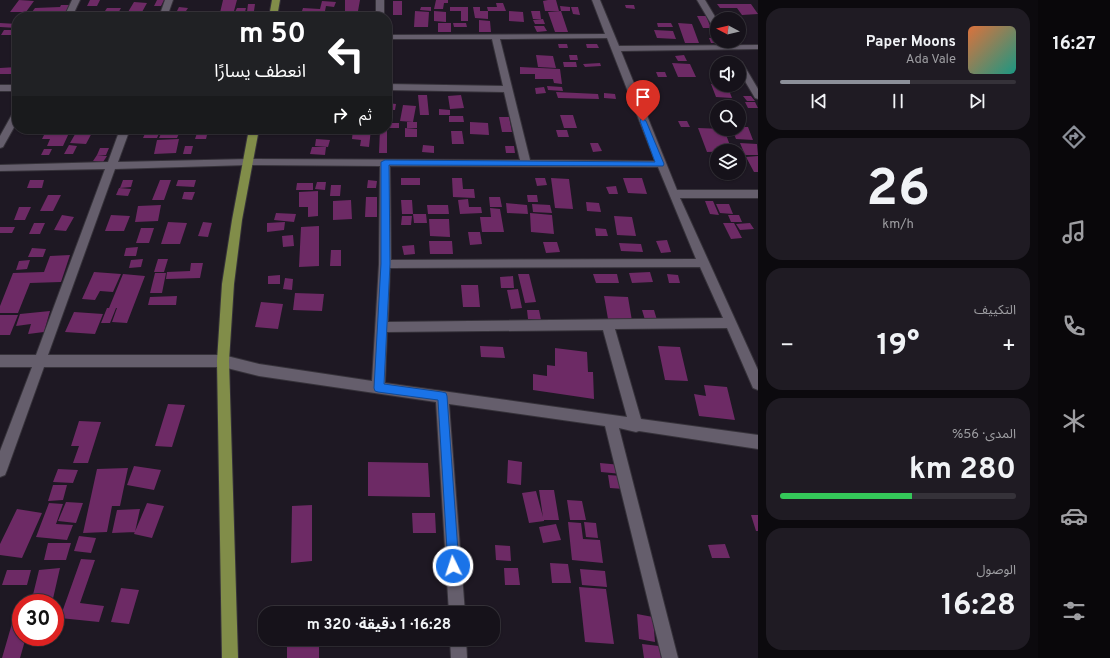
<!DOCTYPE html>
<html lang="ar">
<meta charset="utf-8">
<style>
:root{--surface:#16121a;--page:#1f1b23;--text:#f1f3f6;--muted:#9e9ea2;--line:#353239;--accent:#8c9099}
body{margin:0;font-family:Overpass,"Noto Sans Arabic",sans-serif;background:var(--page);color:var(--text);direction:rtl;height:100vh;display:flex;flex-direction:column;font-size:15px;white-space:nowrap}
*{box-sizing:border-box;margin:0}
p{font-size:13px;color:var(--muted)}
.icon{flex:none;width:22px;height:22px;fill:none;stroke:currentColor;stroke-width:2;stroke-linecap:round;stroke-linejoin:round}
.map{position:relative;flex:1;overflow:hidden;direction:ltr}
.side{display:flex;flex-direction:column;gap:8px;padding:8px;background:#0c0a0e;width:280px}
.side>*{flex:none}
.hud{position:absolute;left:12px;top:12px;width:380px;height:122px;border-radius:16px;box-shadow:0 1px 3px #0004,0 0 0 1px var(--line);direction:rtl;background:#202124;color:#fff;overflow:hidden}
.needle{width:26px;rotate:277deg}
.controls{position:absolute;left:710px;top:12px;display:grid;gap:8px}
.controls a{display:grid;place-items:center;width:36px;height:36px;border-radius:50%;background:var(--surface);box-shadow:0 1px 3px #0004,0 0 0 1px var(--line);font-size:20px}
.speed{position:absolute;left:12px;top:594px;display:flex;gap:8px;font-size:20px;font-weight:700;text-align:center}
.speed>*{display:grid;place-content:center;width:52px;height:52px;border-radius:50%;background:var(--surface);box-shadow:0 1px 3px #0004,0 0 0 1px var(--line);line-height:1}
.speed .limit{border:6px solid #d22;background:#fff;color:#111}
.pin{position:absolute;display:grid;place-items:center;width:34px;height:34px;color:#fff;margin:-41px -17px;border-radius:50% 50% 50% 0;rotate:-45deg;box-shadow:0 0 4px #0007}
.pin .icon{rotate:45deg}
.me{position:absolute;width:44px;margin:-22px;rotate:356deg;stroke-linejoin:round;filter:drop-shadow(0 0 3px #0008)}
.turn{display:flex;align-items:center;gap:14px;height:84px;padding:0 20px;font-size:18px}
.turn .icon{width:52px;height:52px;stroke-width:2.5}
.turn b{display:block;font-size:28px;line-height:34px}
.then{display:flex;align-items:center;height:38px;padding:0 20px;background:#0003;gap:8px;font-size:15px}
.big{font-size:30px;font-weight:700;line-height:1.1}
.side .widget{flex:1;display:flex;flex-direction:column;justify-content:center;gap:6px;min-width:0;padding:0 14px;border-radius:16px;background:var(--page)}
.side .dial{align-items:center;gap:0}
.dial b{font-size:52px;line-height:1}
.song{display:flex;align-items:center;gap:12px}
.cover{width:48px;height:48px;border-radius:6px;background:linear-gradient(135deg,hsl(20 70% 55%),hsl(170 70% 35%))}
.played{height:4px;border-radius:2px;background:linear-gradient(90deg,var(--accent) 55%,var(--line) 55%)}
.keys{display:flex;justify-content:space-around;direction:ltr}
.heat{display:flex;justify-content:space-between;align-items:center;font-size:22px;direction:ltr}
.charge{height:6px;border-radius:3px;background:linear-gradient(90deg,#34c759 56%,var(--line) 0)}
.trip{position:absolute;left:258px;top:606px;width:242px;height:40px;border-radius:16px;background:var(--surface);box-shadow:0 1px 3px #0004,0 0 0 1px var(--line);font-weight:700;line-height:40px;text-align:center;direction:rtl}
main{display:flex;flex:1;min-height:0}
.tabs{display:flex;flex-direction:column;width:72px;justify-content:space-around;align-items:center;background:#09070a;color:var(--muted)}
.tabs .icon{width:28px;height:28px}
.tabs .active{color:var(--accent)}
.tabs b{font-size:18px;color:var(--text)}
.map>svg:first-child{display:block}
.building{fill:#6d2a65}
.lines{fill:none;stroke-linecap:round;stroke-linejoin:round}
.minor-casing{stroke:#36323a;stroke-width:2}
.major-casing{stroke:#36323a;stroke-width:2}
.minor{fill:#655e6c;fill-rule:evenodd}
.major{fill:#818d49;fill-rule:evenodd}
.route{fill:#1a73e8;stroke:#114b97}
</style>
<main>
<nav class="tabs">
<b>16:27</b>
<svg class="icon active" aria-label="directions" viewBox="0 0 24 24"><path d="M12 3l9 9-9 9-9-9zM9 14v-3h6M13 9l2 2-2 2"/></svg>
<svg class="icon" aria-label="music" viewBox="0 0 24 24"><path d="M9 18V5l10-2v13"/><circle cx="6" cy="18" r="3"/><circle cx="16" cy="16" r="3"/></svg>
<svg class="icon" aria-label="phone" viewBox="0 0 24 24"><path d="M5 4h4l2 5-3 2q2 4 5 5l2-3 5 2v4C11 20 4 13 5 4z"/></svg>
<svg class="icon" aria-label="climate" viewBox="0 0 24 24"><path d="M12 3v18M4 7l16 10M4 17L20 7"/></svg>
<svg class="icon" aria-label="car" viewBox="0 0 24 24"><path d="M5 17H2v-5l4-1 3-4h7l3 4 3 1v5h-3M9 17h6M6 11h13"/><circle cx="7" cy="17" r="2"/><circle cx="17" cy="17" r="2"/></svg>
<svg class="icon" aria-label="filters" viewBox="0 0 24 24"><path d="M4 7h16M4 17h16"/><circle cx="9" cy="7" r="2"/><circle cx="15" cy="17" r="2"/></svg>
</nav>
<section class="side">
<div class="widget">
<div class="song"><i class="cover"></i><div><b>Paper Moons</b><p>Ada Vale</p></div></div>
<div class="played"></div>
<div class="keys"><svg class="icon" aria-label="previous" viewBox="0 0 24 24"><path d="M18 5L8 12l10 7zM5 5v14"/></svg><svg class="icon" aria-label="pause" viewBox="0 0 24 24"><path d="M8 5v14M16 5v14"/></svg><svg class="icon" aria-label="next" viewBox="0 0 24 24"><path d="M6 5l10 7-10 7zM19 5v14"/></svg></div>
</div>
<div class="widget dial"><b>26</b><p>km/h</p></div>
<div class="widget"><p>التكييف</p>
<div class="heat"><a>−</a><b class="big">19°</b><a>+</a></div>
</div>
<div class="widget"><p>المدى · 56%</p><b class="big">280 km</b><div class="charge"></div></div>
<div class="widget"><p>الوصول</p><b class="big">16:28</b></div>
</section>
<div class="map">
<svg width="758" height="658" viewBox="0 0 758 658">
<rect width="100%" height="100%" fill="#1e1823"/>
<path class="building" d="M19,0L34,1L26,12H10Z
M90,0H100L97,6H87Z
M157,0H164L161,6H154Z
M223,0H237L234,11L228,12H235L234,17H219Z
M345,0H360L358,11H345Z
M436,0H448V3H444L443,9H434Z
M548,0H556L559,11H545L543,1Z
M322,1L336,2L334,7L326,6L325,11H302L303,8L320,9Z
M393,1H402V15H393Z
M134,2L147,3L142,12H128Z
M496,3H503L506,11H488L487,7H497Z
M248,4H255L254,11L247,12Z
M717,4H751L758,14L742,15L737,8H720Z
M61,5H69L66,12H32L35,8L60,7Z
M625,5H634L635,9L626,8Z
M560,6L570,7V11H561Z
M179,7L188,8L186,11L213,13L211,17L175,15Z
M421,7H431V11L420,10Z
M450,7H468V21H461V11H450Z
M473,7H480V11H488V19L475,18Z
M571,7H578L580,15L573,14Z
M107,8H121L116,17H101Z
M237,8H246L245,12H235Z
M373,11V16H352V12Z
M415,11L429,12L428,27H414Z
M434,11L446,12V22L434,21Z
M509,11L523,12L524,22L509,21Z
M531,11H540L541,19H533Z
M561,11L568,32H555L548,12Z
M323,12H339L338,17H321Z
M697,16H706L711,28H703Z
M543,19L545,24H535L533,20Z
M479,20L490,21L491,32H479Z
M0,23L17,24V28L0,27Z
M438,23H451V32H438Z
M453,23H466L467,27H454Z
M657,23H671L673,27H658Z
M678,23L692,24L699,43H685Z
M739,23L743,24L747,30H739Z
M534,26H544L547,31L537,32Z
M4,30H16L13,35H1Z
M654,30L673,31L676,39L657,38Z
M709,38H717V41L720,43H711Z
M558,44H567L568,48H559Z
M586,44H597L599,48H587Z
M536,55L553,56L556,68L538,67Z
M569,55H577L578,60H570Z
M684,55L687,61H678L675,56Z
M563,62H576L577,67H564Z
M600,63L601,66L585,67L583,64Z
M672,63L690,64L696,77H678Z
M17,67L13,74H0V68Z
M520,67L560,69L562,84L554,83L553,79H535V74H520Z
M656,72H665L667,77H658Z
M711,84L727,85L732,98L716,97Z
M547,86L562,87L563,91L548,90Z
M544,87L546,93L536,94L535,88Z
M556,92L598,94L599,99L558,98Z
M604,93L615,94L616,99L604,98Z
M418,95H427L429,115H420Z
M461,95L464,108L450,109L448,96Z
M743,96H751L755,101H747Z
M745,102H755L758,108H748Z
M387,103L396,104L395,110H387Z
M403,105L416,106L413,122L400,121Z
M719,105H735L736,107H720Z
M439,109L450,110V115H439Z
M560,115H573L577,128H564Z
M449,116H463L464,122H449Z
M499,117H509L512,132H502Z
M678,121H687L690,127H681Z
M407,122H417V128H407Z
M470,122L488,123L489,135L470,134Z
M387,123H399V128H387Z
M739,127H748L753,140L736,139L732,129H739Z
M405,128L417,129V137H405Z
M698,128L724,129L732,151L707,152Z
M78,129H94L86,144L70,143Z
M147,129H161L157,138H143Z
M163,129H181L177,138H159Z
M287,129H297L296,134L287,133Z
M353,129H371L369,147L360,146L361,140L352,139Z
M380,129H387V153H379Z
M198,130L208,131L206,139H195Z
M556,130H567L569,137H558Z
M451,131H462L464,144H452Z
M45,133H69L63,146H47L50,139H42Z
M179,139L176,153L154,154L157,140Z
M316,139L330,140L328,147L315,146Z
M590,143H598L602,151L593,152Z
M740,143L757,144L758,155H745Z
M69,145L77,146L73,154H64Z
M423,145L434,146V153L422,152Z
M185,146H193L191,154H183Z
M505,146H514L515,153H506Z
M312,147H326L325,155L310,154Z
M100,148H109L106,155H97Z
M44,149H52L49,155H41Z
M97,155L107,156L103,162L93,161Z
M758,156V172H754L746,157Z
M401,178H420V185H401Z
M452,178H462L463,189H474L475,198L453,197Z
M535,178H545L547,185L537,186Z
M551,178L569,179L573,209L555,208Z
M623,178H642L647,194L628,193Z
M30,180H44L42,188H27Z
M123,180H133L131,187L120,188Z
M160,180H171L164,200H152Z
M178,180H196L194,187L176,186Z
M368,180L377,181L376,188H367Z
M317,182H326L325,190L315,189Z
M297,183H313V190H296Z
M331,185H341L340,196H330Z
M616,186L618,194H609L606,187Z
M119,188L131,189L128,196L116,195Z
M318,191V216L308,217V207H299V192Z
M184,192H195L192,200L182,199Z
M48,195H61L53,211H40Z
M527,195H537L538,202H528Z
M366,197H377V217H365Z
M489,197H500L502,207H490Z
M468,199L469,207H481L482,213L460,214L458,200Z
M351,200L352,219L333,220V201Z
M401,200H412L413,214H402Z
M705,201H713L719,215L710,214Z
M586,202L599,203L601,212L587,211Z
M506,203L527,205L528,214L507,213Z
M532,204L550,205L552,213L533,212Z
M716,204H729L733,214L720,213Z
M161,205L158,221L135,222L138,206Z
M427,205H448L449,214H428Z
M19,207H31L25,220H14Z
M490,208L500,209L504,232H482L480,217H491Z
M276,213L296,214L294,222L274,220Z
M530,213L552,215L554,234L531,232Z
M413,214H426L427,223H414Z
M62,215L74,217L66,231L54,230Z
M111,215L130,216L124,231H105Z
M728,215H739L742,222H731Z
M402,216H412L411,225H401Z
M614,216L632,217L636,236L617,235Z
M429,219H449L450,237L430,236Z
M168,222L187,223L180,244H161Z
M203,222L212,223L208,237L198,236Z
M285,222L284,230L267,232V223Z
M34,223H45L40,234H29Z
M723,223H734L742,238L731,239Z
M750,223L754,229L740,230L736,224Z
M319,226V266L299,267L301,227Z
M0,227H15L12,233H0Z
M141,228H154L149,243H136Z
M595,228L606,229L608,236H596Z
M468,232H480L482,244L470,245Z
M293,235L294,246L283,247L282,236Z
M667,240L671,252L661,253L656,241Z
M429,241H452L453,254H430Z
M543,242H557L560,252L546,253Z
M619,243L641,244L643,252L621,251Z
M414,245L415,254L404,255L402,246Z
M138,247L136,256H124L126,248Z
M32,248L46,249L43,257H28Z
M331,250H341V266H330Z
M70,255L61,282L30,283L18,313H0V306L13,273L44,272L50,256Z
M143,259L141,267L129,268L131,260Z
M158,259H168L164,272H154Z
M30,260L27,269L16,270L19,261Z
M191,263H203L200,278L166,279L167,272L190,271Z
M94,272L121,274L113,292L100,291L95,300L82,299Z
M650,272L653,282L632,283L629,273Z
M155,273H166L162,293H150Z
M123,274L145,276L127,323L112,322L117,308H116L110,323H101L107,308H109Z
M518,274H529L536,302L525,303Z
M593,274H617L619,283H596Z
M667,274L678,275L680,283H669Z
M280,275V284H268V276Z
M513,276L514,288H501L500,277Z
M285,278L293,279L292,290L283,289Z
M461,285H478L480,307H463Z
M518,289L522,308L511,309L507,290Z
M295,293L324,294L322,311L293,310Z
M177,296L176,305H148L150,297Z
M604,296L628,297L632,321L608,319Z
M261,302L283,304L278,329L255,327Z
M527,310H539L541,320L528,319Z
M642,310H654L657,320H645Z
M50,311L44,332L28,334L31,324L16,326L20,314Z
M74,312L103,314L95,334L65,332Z
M0,315H18L10,335H0Z
M480,346L503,347L505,358L481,357Z
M658,346L680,347L688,381L665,380Z
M555,348L587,352L588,372H593L594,399L533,390V374L547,376V365L555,366Z
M704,385L727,387L735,420L699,416L694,394L706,396Z
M168,404L185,405L172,447L155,446Z
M79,421L101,422L88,463H73L79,446H71Z
M508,460L522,462L521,485L507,483Z
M368,462L428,463L430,497L368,496Z
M600,463L621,465L622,474L601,472Z
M134,466L161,470L154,490L127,485Z
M128,468L120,506H112L107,532L83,533L97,469Z
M58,469L78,470L73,483L53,482Z
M608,475L622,476L624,489L610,488Z
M53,485H67L63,500L48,501Z
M539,490H554L559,520H544V521L529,523L522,493L536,491L543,517Z
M567,500L582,501L586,520H570Z
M66,502L83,503L76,523L58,521Z
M49,503L63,504L56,524L73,525L67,540L36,537Z
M147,503L164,506L152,538L134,534Z
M312,505V561L291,563L292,506Z
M17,509L42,513L22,558L0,555V544Z
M140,509L135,532L112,533L117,510Z
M412,513H435L436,533H413Z
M751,515H758V531H756Z
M568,522L581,523L583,539L600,540L603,563L572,560Z
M584,522L596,523L598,538L586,537Z
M556,524L561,540L543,543L539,527Z
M79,536L96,538L91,553L74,551Z
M48,543H71L66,560H44Z
M725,544L730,558H712L708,545Z
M495,545L510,546L511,561L496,560Z
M81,559L95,560L80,603L104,606L99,622L60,618Z
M550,563L568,564L571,583H552Z
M60,568L52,603H31L39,570Z
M504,568H518L520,585H505Z
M580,569L605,571L607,587L582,585Z
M7,570H31L27,585H2Z
M579,587L606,589L614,644L585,642Z
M121,588L139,590L129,624L111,622Z
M637,614L653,617L655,642L639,639Z
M13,620H21V637H26L20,658H2Z
M287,639H319V658H287Z
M642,644L659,646L661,658H644Z"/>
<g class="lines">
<defs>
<path id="minor" d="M72,0H80L72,17H64Z
M165,0H173L167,17H159Z
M376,0H384V17H376Z
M592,0H600L619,46L758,45V49L621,51L677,190H758V198H680L758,370V390L753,388L727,328L615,329L641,419L758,435V449L639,431L636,432L619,428L678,658H662L605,426L449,404L465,613H449L436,402L259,376L223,367H44L7,470L5,475L0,477V451L32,367H0V355H36L105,169L0,171V165L108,162L120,129H130L118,162L248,159L520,160L504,92L387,90V84L503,86L492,39H387V35L605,34ZM607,38L655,161L530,160L500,39ZM248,165L380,166L379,264L372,381L259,364L223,355H48L115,169ZM390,166L658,167L696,259L391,260ZM700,267L723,318L388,322L390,268ZM603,330L627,417L385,383L387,332Z
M697,0H705L717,20V29L713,27Z
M739,61L742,62L758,89V99L755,98L739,71V63H735Z
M0,85H17V91H0Z
M17,110V122L3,147L0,148V136L14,111Z
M450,639H466L467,658H451Z"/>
<path id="major" d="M272,0H280L277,17H269Z
M249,129H259L242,220L234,284L229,361L238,658H222L217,361L222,284L232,220Z"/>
</defs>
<use href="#minor" class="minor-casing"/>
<use href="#major" class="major-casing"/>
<use href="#minor" class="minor"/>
<use href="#major" class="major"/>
</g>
<path class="route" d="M641,119H643L646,121L664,164L663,166L389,165L390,264L384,384L442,392L446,393L447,396L459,566L457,571L453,572L449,571L448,566L438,400L378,392L375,391L374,388L381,264V162L385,160L655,162L640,121Z"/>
</svg>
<div class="controls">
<a><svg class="needle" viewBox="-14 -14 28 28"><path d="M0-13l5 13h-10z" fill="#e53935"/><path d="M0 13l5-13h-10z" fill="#9e9ea2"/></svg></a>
<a><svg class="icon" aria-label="sound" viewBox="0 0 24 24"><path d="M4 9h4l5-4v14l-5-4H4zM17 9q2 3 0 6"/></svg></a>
<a><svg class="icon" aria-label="search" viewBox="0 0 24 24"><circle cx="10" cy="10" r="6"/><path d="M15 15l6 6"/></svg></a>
<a><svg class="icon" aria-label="layers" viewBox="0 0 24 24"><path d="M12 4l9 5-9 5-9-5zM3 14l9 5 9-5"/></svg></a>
</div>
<div class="speed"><div class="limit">30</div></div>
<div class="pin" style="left:643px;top:121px;background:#d93025"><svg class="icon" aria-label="arrive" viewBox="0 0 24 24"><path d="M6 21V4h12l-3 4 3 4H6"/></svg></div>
<svg class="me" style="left:453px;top:566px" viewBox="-20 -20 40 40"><circle r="17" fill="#1a73e8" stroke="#fff" stroke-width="3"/><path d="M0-11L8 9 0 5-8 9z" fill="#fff"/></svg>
<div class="trip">16:28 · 1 دقيقة · 320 m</div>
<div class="hud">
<div class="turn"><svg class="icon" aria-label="left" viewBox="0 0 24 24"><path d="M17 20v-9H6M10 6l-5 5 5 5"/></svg><div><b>50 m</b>انعطف يسارًا</div></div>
<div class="then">ثم<svg class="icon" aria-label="right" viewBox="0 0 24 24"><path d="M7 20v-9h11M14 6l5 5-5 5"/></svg></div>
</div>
</div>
</main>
